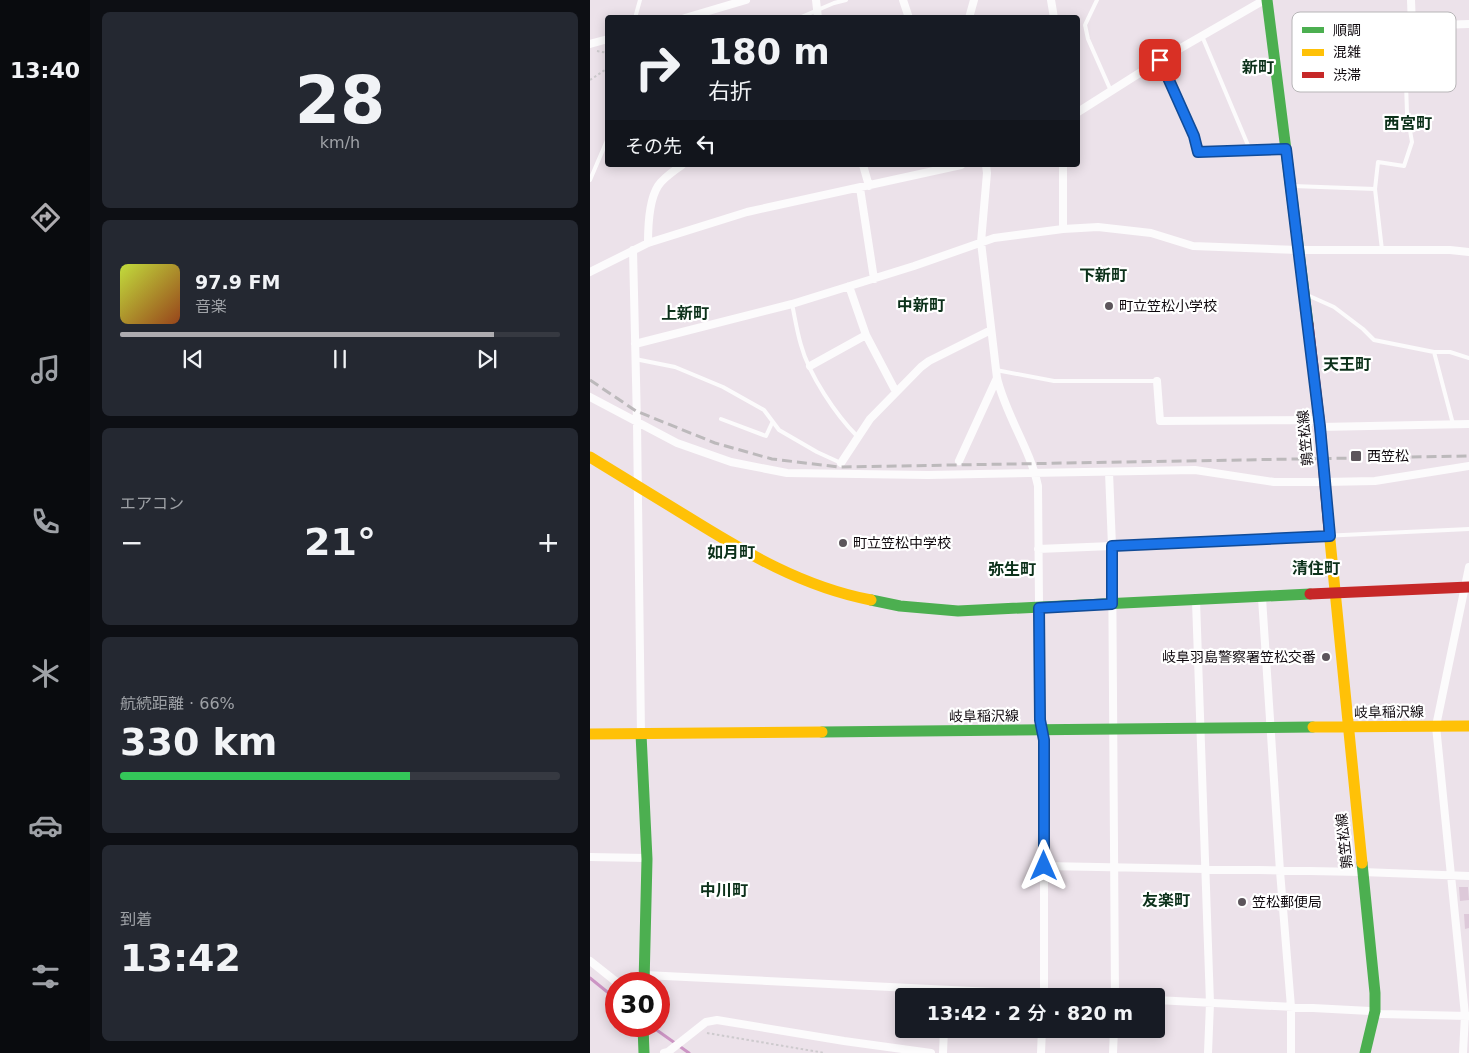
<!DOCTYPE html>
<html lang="ja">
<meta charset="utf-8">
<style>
:root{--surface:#171b24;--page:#242831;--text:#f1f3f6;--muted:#9ea1a6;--line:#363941;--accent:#aeacb0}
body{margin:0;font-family:"DejaVu Sans","Noto Sans JP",sans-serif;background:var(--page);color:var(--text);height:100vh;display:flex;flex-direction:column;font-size:19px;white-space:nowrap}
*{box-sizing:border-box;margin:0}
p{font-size:16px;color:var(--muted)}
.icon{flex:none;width:28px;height:28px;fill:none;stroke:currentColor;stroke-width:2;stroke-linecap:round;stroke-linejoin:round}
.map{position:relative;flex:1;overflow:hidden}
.drawer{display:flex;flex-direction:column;gap:12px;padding:12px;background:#0d0f14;width:500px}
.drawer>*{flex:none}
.hud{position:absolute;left:15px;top:15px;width:475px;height:152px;border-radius:5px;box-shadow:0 2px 12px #0003;background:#171b24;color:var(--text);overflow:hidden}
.speed{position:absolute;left:15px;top:972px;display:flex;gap:10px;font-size:25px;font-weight:700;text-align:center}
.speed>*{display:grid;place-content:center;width:65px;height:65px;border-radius:50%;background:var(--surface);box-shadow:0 2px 12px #0003;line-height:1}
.speed .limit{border:8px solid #d22;background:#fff;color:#111}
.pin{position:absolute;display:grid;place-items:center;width:42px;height:42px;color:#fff;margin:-21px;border-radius:10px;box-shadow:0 2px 8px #0006}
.me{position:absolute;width:55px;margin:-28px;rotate:0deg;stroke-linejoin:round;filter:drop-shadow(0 0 4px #0008)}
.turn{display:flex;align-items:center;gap:18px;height:105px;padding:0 20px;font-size:22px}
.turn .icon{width:65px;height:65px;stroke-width:2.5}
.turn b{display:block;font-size:35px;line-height:42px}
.then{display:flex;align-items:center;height:48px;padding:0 20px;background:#0003;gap:10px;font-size:19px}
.big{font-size:38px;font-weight:600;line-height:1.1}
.drawer .tile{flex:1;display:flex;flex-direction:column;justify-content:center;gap:8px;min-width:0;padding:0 18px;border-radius:8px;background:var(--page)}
.drawer .dial{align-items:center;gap:0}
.dial b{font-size:65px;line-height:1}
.song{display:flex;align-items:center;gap:15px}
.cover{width:60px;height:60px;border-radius:8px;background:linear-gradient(135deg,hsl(70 70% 55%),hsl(20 70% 35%))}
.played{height:5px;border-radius:2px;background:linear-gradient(90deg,var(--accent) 85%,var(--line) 85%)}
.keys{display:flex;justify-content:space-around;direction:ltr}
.heat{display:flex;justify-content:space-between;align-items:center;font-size:28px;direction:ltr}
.charge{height:8px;border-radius:4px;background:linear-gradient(90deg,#34c759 66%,var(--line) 0)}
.trip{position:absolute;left:305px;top:988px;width:270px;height:50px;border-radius:5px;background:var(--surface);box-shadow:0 2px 12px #0003;font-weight:600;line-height:50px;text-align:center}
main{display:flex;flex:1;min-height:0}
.dock{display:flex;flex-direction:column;width:90px;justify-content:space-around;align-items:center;background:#090b0e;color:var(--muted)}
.dock .icon{width:35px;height:35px}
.dock .selected{color:var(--accent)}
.dock b{font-size:22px;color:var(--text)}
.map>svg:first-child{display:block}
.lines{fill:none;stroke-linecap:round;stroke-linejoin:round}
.stream{stroke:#cc95c4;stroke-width:3}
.building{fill:#ddc9d9}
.path{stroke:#cdcacd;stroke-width:2;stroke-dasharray:2.5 2.5;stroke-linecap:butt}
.lane{stroke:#fcfbfc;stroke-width:4}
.street{stroke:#fcfbfc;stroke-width:8}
.fast{stroke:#4caf50;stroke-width:11}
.slow{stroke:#ffc107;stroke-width:11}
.jam{stroke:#c62828;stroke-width:11}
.rail{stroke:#bcb9bb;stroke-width:3;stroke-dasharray:10 5;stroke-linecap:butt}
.route-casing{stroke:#114b97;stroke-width:12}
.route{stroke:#1a73e8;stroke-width:9}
.poi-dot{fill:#5c555b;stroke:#fff;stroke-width:2}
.labels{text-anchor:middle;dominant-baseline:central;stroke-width:4.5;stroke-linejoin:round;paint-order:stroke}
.poi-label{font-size:14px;fill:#0f090e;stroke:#fff;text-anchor:start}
.street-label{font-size:14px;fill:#0f090e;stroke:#fff}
.quarter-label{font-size:16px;font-weight:bold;fill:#0c311a;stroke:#fff}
.key{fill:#fff;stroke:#b7b5b7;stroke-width:1}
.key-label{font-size:14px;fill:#0f090e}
</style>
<main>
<nav class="dock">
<b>13:40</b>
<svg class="icon selected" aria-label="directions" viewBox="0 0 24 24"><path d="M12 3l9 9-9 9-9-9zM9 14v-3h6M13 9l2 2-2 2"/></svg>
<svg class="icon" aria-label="music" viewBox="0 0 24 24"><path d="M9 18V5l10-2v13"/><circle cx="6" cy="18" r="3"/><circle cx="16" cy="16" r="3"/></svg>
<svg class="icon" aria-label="phone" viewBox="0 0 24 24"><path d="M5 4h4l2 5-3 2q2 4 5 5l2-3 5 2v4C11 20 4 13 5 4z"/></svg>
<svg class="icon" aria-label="climate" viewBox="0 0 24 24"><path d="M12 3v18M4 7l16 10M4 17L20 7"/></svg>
<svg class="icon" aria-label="car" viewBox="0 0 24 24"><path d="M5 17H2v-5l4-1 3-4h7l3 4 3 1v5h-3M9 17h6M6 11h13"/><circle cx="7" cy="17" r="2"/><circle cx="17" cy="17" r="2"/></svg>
<svg class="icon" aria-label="filters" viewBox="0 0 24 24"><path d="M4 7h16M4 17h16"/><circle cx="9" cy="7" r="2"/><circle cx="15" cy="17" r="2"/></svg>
</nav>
<section class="drawer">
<div class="tile dial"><b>28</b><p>km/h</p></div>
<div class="tile">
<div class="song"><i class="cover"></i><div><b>97.9 FM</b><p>音楽</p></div></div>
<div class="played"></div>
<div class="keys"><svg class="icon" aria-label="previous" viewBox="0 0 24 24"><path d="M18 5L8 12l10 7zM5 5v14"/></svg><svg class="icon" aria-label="pause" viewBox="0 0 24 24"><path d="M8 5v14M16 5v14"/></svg><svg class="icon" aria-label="next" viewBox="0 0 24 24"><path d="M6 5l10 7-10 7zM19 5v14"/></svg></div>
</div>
<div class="tile"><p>エアコン</p>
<div class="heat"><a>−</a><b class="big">21°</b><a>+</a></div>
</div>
<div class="tile"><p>航続距離 · 66%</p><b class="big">330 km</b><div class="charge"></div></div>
<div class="tile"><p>到着</p><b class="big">13:42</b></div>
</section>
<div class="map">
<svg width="879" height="1053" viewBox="0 0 879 1053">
<rect width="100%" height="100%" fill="#ece2ea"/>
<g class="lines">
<path class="stream" d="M0,978L26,999
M61,1026L99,1053"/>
</g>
<path class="building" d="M869,887H878L879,900L870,901Z
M874,914H879V928L875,929Z"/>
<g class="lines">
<path class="path" d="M7,51L18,53
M0,80L18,68
M117,1033L235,1053"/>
<path class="lane" d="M507,0L495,25L498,39L521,91
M45,18L50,0
M209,18L244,3L256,0
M612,36L660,150
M570,60L604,136L608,152L694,149
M0,180L18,138
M703,186L785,189L792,250
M785,189L788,162L814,166L822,142L817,113L816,83L819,68
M715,294L744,307L773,329L784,340L844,352L863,424
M202,304C205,318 207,332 211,345C219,375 246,415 267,436
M844,352H860L879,358
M45,359L85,367L133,387L174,410L189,430L227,452L251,463
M406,370L464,381H567
M131,419L176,436L182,423
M522,546L879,529"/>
<path class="street" d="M226,0L228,18
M313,0L319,18
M461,0L464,18
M95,18L156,0
M379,18L384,0
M822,26L879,24
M0,44L18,39
M819,68L822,26L821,0
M488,112L570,60L669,3L677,0
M273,165L279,186
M396,165L397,173L391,242L407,378C416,416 440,448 448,486L450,720L454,739V996
M270,188L284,279
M473,229V165
M58,243C58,226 59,200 68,186C74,177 84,171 92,165
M43,250L47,423L51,734
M0,272L58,243L157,212L371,165
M259,286L276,335L306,392
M45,344L202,304L324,266L404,238L473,229L508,227L561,233L603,246L708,250H860L879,252
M220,366L276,335
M567,381L570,421L729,420
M0,397L87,443L141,462L197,473L338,475L605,470L684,482H735L785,481L879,466
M730,427L879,424
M369,461L407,378
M251,463L280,419L331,367L339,361L401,330
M519,472L522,546L525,996
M448,549L522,546
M672,598L690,871L701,1007V1053
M606,601L620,1003L618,1053
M0,857L55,858
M454,866L772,872L879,876
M0,961L29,984
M54,975L484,996
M566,1000L780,1011L791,1014L878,1016
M74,1053L78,1052L116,1022L127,1020L254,1041L341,1053
M353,1053L354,1029
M451,1053L452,1029
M523,1053L524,1029
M873,1053L875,1015L846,726L879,567"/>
<path class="fast" d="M677,0L718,324
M281,600L310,606L368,611L720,594
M232,732L723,727
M51,734L57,859L54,984
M772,863L785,993V1011L775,1053
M53,1026L54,1053"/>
<path class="slow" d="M0,457C33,477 65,497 98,517C156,553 213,587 281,600
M739,530L772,863
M723,727L879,726
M0,734L232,732"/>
<path class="jam" d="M718,324L730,427L739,530
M720,594L879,587"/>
<path class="rail" d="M0,380L46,411L125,443L182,459L249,467L879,456"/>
</g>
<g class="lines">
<defs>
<path id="route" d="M454,866V740L450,720L449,608L522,604V546L740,536L730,427L696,149L608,152L604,136L570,60"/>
</defs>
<use href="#route" class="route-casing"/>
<use href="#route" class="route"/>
</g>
<g class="poi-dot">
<circle cx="519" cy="306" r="5"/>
<rect x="760" y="450" width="12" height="12" rx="2.5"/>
<circle cx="253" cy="543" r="5"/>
<circle cx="736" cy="657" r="5"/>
<circle cx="652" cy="902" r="5"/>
</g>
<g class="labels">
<g class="poi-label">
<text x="529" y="306">町立笠松小学校</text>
<text x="777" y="456">西笠松</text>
<text x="263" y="543">町立笠松中学校</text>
<text x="726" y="657" text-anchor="end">岐阜羽島警察署笠松交番</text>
<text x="662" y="902">笠松郵便局</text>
</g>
<g class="street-label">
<text transform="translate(715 438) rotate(-95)">鶉笠松線</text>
<text transform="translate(799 712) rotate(-1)">岐阜稲沢線</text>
<text transform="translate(394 716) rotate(-1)">岐阜稲沢線</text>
<text transform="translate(754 841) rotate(-96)">鶉笠松線</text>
</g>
<g class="quarter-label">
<text x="668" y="67">新町</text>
<text x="818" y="123">西宮町</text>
<text x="513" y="275">下新町</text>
<text x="331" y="305">中新町</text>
<text x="95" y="313">上新町</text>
<text x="757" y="364">天王町</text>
<text x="141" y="552">如月町</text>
<text x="726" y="568">清住町</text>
<text x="422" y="569">弥生町</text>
<text x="134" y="890">中川町</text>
<text x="576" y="900">友楽町</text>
</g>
</g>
<rect x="702" y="12" width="164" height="80" rx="8" class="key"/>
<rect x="712" y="27" width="22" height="6" fill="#4caf50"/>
<rect x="712" y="49" width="22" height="7" fill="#ffc107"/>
<rect x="712" y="72" width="22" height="6" fill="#c62828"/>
<g class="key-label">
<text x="743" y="35">順調</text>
<text x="743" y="57">混雑</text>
<text x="743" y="80">渋滞</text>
</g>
</svg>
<div class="speed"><div class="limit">30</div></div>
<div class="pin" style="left:570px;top:60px;background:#d93025"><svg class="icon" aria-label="arrive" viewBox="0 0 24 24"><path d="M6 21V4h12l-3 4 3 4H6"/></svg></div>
<svg class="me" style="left:454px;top:866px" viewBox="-20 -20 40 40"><path d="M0-17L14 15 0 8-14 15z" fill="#1a73e8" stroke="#fff" stroke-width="4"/></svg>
<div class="trip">13:42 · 2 分 · 820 m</div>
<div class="hud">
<div class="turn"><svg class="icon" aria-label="right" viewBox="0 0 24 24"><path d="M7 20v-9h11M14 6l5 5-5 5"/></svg><div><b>180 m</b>右折</div></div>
<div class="then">その先<svg class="icon" aria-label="left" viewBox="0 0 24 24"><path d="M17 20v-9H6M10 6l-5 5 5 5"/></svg></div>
</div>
</div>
</main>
